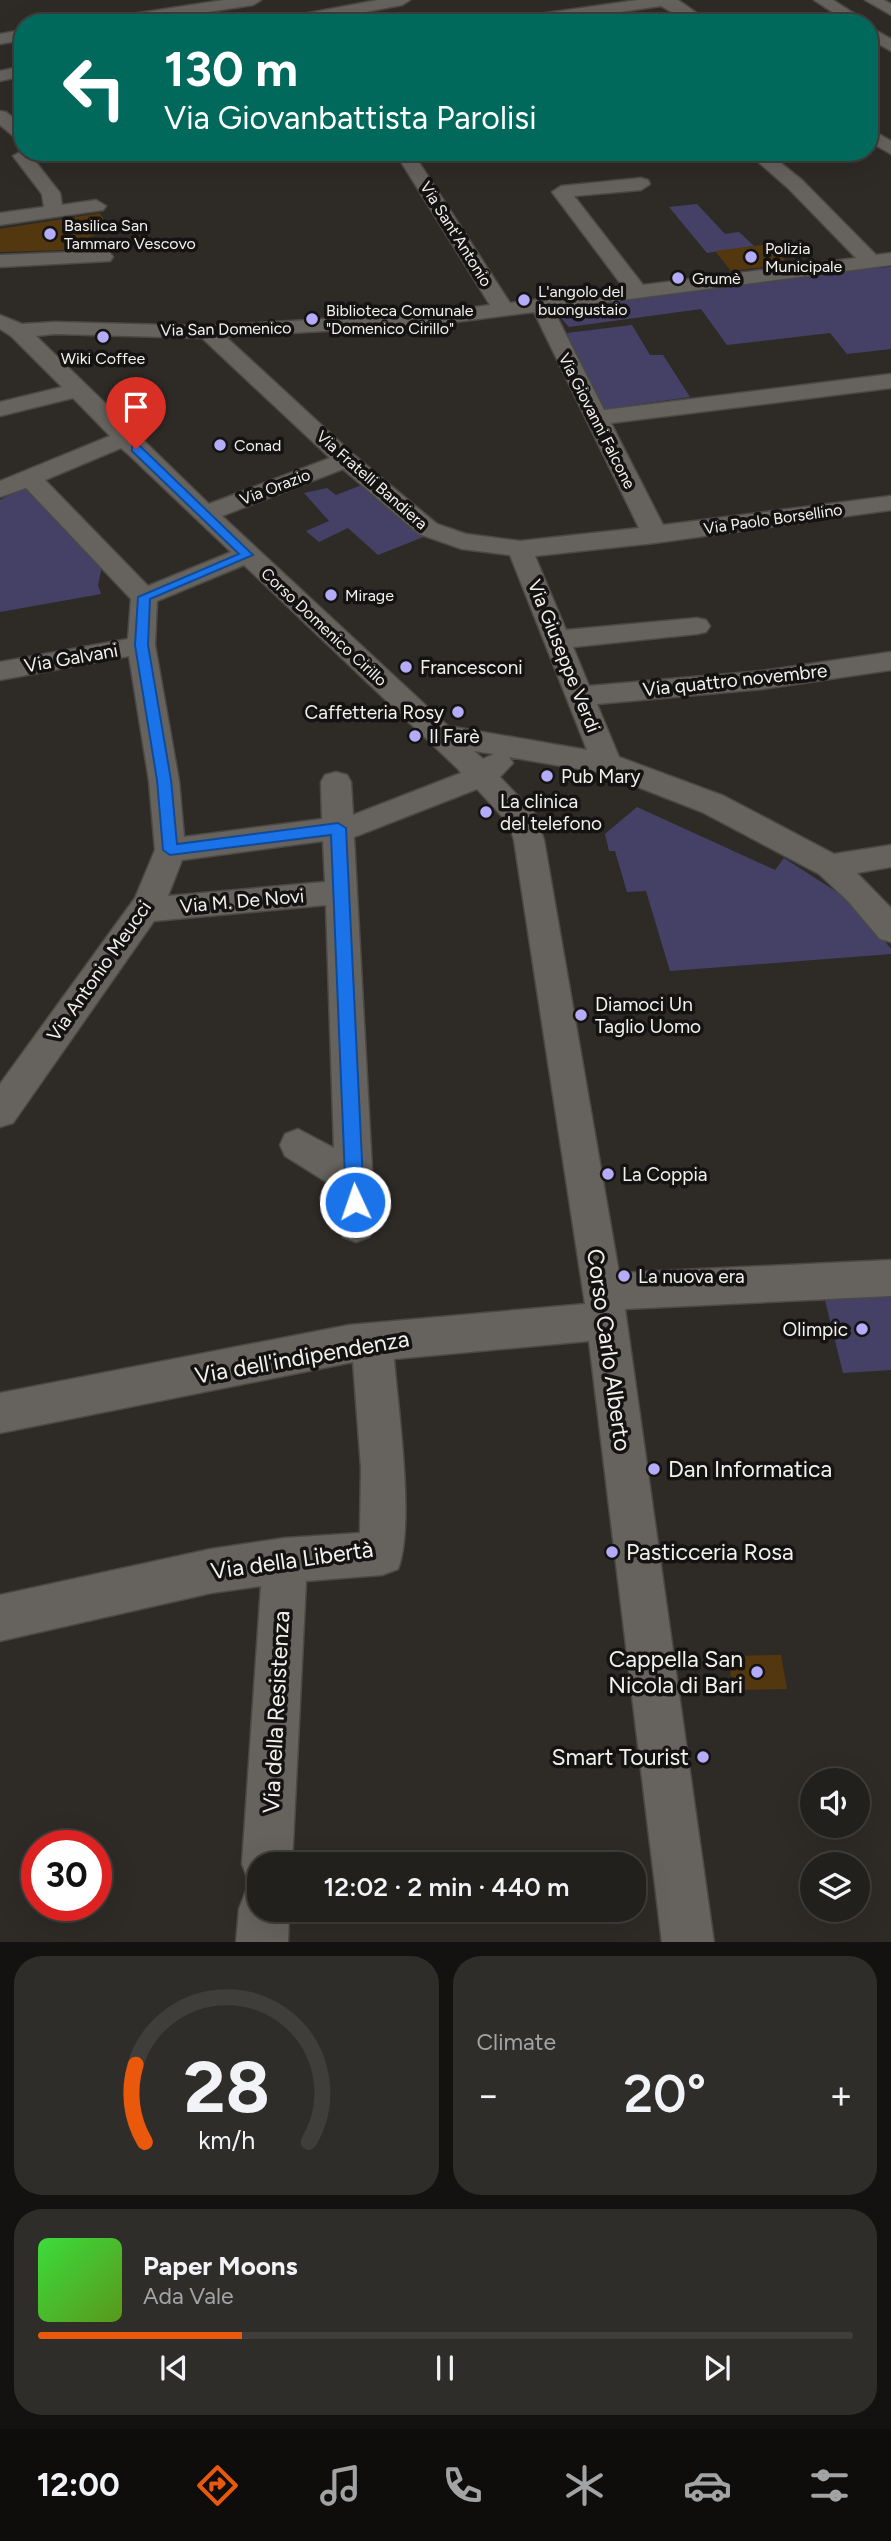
<!DOCTYPE html>
<meta charset="utf-8">
<style>
:root{--surface:#22201d;--page:#2e2d2a;--text:#f1f3f6;--muted:#a2a3a4;--line:#3f3e3b;--accent:#ea580c}
body{margin:0;font-family:Figtree,sans-serif;background:var(--page);color:var(--text);height:100vh;display:flex;flex-direction:column;font-size:26px;white-space:nowrap}
*{box-sizing:border-box;margin:0}
p{font-size:23px;color:var(--muted)}
.icon{flex:none;width:38px;height:38px;fill:none;stroke:currentColor;stroke-width:2;stroke-linecap:round;stroke-linejoin:round}
.map{position:relative;height:1942px;overflow:hidden}
.side{display:flex;flex-direction:column;gap:14px;padding:14px;background:#131210;flex:1}
.side>*{flex:none}
.guide{position:absolute;left:14px;top:14px;width:864px;height:147px;border-radius:28px;box-shadow:0 7px 28px #0002,0 0 0 2px var(--line);background:#00695c;color:#fff;overflow:hidden}
.controls{position:absolute;left:800px;top:1768px;display:grid;gap:14px}
.controls a{display:grid;place-items:center;width:70px;height:70px;border-radius:50%;background:var(--surface);box-shadow:0 7px 28px #0002,0 0 0 2px var(--line);font-size:35px}
.speed{position:absolute;left:21px;top:1830px;display:flex;gap:14px;font-size:35px;font-weight:700;text-align:center}
.speed>*{display:grid;place-content:center;width:91px;height:91px;border-radius:50%;background:var(--surface);box-shadow:0 7px 28px #0002,0 0 0 2px var(--line);line-height:1}
.speed .limit{border:10px solid #d22;background:#fff;color:#111}
.pin{position:absolute;display:grid;place-items:center;width:60px;height:60px;color:#fff;margin:-72px -30px;border-radius:50% 50% 50% 0;rotate:-45deg;box-shadow:0 0 7px #0007}
.pin .icon{rotate:45deg}
.me{position:absolute;width:77px;margin:-38px;rotate:357deg;stroke-linejoin:round;filter:drop-shadow(0 0 5px #0008)}
.turn{display:flex;align-items:center;gap:24px;height:147px;padding:0 35px;font-size:32px}
.turn .icon{width:91px;height:91px;stroke-width:2.5}
.turn b{display:block;font-size:49px;line-height:60px}
.big{font-size:52px;font-weight:600;line-height:1.1}
.side .widget{flex:1;display:flex;flex-direction:column;justify-content:center;gap:10px;min-width:0;padding:0 24px;border-radius:28px;background:var(--page)}
.side .dial{align-items:center;gap:0}
.dial svg{height:182px;overflow:visible;fill:none;stroke:var(--line);stroke-width:7;stroke-linecap:round;text-anchor:middle}
.dial text{fill:var(--text);stroke:none}
.song{display:flex;align-items:center;gap:21px}
.cover{width:84px;height:84px;border-radius:10px;background:linear-gradient(135deg,hsl(120 70% 55%),hsl(90 70% 35%))}
.played{height:7px;border-radius:4px;background:linear-gradient(90deg,var(--accent) 25%,var(--line) 25%)}
.keys{display:flex;justify-content:space-around;direction:ltr}
.heat{display:flex;justify-content:space-between;align-items:center;font-size:38px;direction:ltr}
.side .tiles{flex:1;display:grid;gap:14px;grid-template-columns:1fr 1fr}
.widget:last-child{grid-column:span 2}
.trip{position:absolute;left:247px;top:1852px;width:399px;height:70px;border-radius:28px;background:var(--surface);box-shadow:0 7px 28px #0002,0 0 0 2px var(--line);font-weight:600;line-height:70px;text-align:center}
.dock{display:flex;height:112px;justify-content:space-around;align-items:center;background:#0e0d0c;color:var(--muted)}
.dock .icon{width:49px;height:49px}
.dock .selected{color:var(--accent)}
.dock b{font-size:32px;color:var(--text)}
.map>svg:first-child{display:block}
.green{fill:#454166}
.building{fill:#53380f}
.lines{fill:none;stroke-linecap:round;stroke-linejoin:round}
.minor-casing{stroke:#4b4845;stroke-width:3}
.minor{fill:#66625e;fill-rule:evenodd}
.route{fill:#1a73e8;stroke:#114b97;stroke-width:2}
.poi-dot{fill:#b4acf9;stroke:#151312;stroke-width:2.5}
.labels{text-anchor:middle;dominant-baseline:central;stroke-width:7;stroke-linejoin:round;paint-order:stroke}
.far-poi-label{font-size:16px;fill:#f3f1ee;stroke:#151312;text-anchor:start}
.far-street-label{font-size:16px;fill:#f3f1ee;stroke:#151312}
.street-label{font-size:19px;fill:#f3f1ee;stroke:#151312}
.poi-label{font-size:19px;fill:#f3f1ee;stroke:#151312;text-anchor:start}
.near-street-label{font-size:23px;fill:#f3f1ee;stroke:#151312}
.near-poi-label{font-size:23px;fill:#f3f1ee;stroke:#151312;text-anchor:start}
</style>
<div class="map">
<svg width="891" height="1943" viewBox="0 0 891 1943">
<rect width="100%" height="100%" fill="#2e2b27"/>
<path class="green" d="M697,204L725,234L739,232L754,246L707,253L669,207Z
M891,267V349L847,354L830,333L727,345L701,309L569,327L555,311L817,273Z
M632,325L650,355H663L690,397L599,410L567,333Z
M32,483L102,566L98,585L101,594L0,612V500Z
M367,483C379,507 405,521 426,536L378,555L348,528L319,542L306,531L329,521L304,493L327,488L336,495Z
M637,807L775,870L784,858L854,903L891,949V954L670,971L646,891L627,892L615,851H609L605,834Z
M891,1284V1370L843,1373L822,1288Z"/>
<path class="building" d="M100,213L110,232L88,237L97,249L0,252V229Z
M770,244L789,264L731,271L715,251Z
M781,1655L787,1689L733,1690L728,1656Z"/>
<g class="lines">
<defs>
<path id="minor" d="M224,0H261L253,5L137,23H98L106,18Z
M378,0H410L402,5L308,23H274L282,18Z
M638,0H678L711,23H691L661,6L545,23H503L511,18Z
M814,0H833L869,23H849Z
M865,0H884L891,4V15Z
M870,27L891,39V51L870,39Z
M23,30V40L0,44V34Z
M23,66V76L0,81V71Z
M0,111L6,112L23,126V140L17,139L0,125Z
M870,129L891,141V154L870,142Z
M22,151L28,152L60,193L62,205L96,200L106,206L103,210L0,225V213L44,207L42,194L13,156Z
M404,152L413,153L510,303L624,288L552,192L561,186L641,178L648,180L650,184L641,190L574,196L643,285L856,258L788,188L747,152H767L802,180L876,255L891,253V265L553,309L604,410L891,374V388L611,423L663,525L891,496V510L655,543L535,556L566,630L697,618L706,620L710,626L706,632L697,634L573,647L589,686L762,671L891,652V670L762,689L597,704L619,757L724,796L834,854L891,845V867L857,873L891,908V942L880,939L847,900L819,874L702,812L602,773L509,757L513,763L500,777L535,814L544,840L619,1273L891,1260V1296L625,1309L714,1943H662L589,1341L394,1359C398,1409 415,1525 398,1569L382,1575L306,1581L292,1864H259V1886L249,1882L242,1864L261,1586L211,1593L0,1641V1595L211,1549L285,1538L360,1533L361,1468L353,1362L0,1433V1393L349,1325L585,1304L514,840L509,824L477,789L354,837L375,1225L369,1237L356,1242L343,1237L337,1225L336,1188L285,1156L280,1145L285,1134L298,1129L334,1148L326,905L154,921L13,1123L0,1127V1084L135,898L155,850L149,781L129,656L0,680V662L128,639L131,599L26,488L0,497V481L110,436L73,398L0,416V402L62,387L11,336L0,329V315L22,324L55,322L208,326L440,312L490,305L398,157ZM534,312L639,528L520,541L466,534L437,524L354,455L226,337L440,324ZM55,334L202,338L330,458L209,504L36,336ZM121,448L128,454L231,552L148,586L45,480ZM343,469L419,534L462,549L510,555L587,750L448,726L222,516ZM244,565L458,769L461,773L353,815L351,782L347,775L336,772L325,775L321,782L322,819L184,837L179,781L155,645L157,601ZM474,751L494,754L483,759ZM323,841L325,882L168,896L182,860Z
M516,152H548L545,156L518,158Z
M103,251L110,253L113,257L110,261L0,267V255Z
M259,1886V1909H289L288,1943H236L239,1909L246,1891Z"/>
</defs>
<use href="#minor" class="minor-casing"/>
<use href="#minor" class="minor"/>
</g>
<path class="route" d="M132,446H140L253,555L150,599L148,645L171,780L177,844L338,823L346,828L364,1202L362,1208L355,1210L349,1208L346,1202L331,835L170,855L163,850L157,780L135,645L138,597L239,554L132,451Z"/>
<g class="poi-dot">
<circle cx="50" cy="234" r="7"/>
<circle cx="751" cy="257" r="7"/>
<circle cx="678" cy="278" r="7"/>
<circle cx="524" cy="300" r="7"/>
<circle cx="312" cy="319" r="7"/>
<circle cx="103" cy="337" r="7"/>
<circle cx="220" cy="445" r="7"/>
<circle cx="331" cy="595" r="7"/>
<circle cx="406" cy="667" r="7"/>
<circle cx="458" cy="712" r="7"/>
<circle cx="415" cy="736" r="7"/>
<circle cx="547" cy="776" r="7"/>
<circle cx="486" cy="812" r="7"/>
<circle cx="581" cy="1015" r="7"/>
<circle cx="608" cy="1174" r="7"/>
<circle cx="624" cy="1276" r="7"/>
<circle cx="862" cy="1329" r="7"/>
<circle cx="654" cy="1469" r="7"/>
<circle cx="612" cy="1552" r="7"/>
<circle cx="757" cy="1672" r="7"/>
<circle cx="703" cy="1757" r="7"/>
</g>
<g class="labels">
<g class="far-poi-label">
<text x="64" y="225">Basilica San<tspan x="64" dy="18">Tammaro Vescovo</tspan></text>
<text x="765" y="248">Polizia<tspan x="765" dy="18">Municipale</tspan></text>
<text x="692" y="278">Grumè</text>
<text x="538" y="291">L'angolo del<tspan x="538" dy="18">buongustaio</tspan></text>
<text x="326" y="310">Biblioteca Comunale<tspan x="326" dy="18">"Domenico Cirillo"</tspan></text>
<text x="103" y="358" text-anchor="middle">Wiki Coffee</text>
<text x="234" y="445">Conad</text>
<text x="345" y="595">Mirage</text>
</g>
<g class="far-street-label">
<text transform="translate(456 234) rotate(58)">Via Sant'Antonio</text>
<text transform="translate(226 329) rotate(-1)">Via San Domenico</text>
<text transform="translate(597 421) rotate(63)">Via Giovanni Falcone</text>
<text transform="translate(372 480) rotate(41)">Via Fratelli Bandiera</text>
<text transform="translate(275 487) rotate(-21)">Via Orazio</text>
<text transform="translate(773 519) rotate(-8)">Via Paolo Borsellino</text>
<text transform="translate(324 627) rotate(43)">Corso Domenico Cirillo</text>
</g>
<g class="street-label">
<text transform="translate(564 656) rotate(68)">Via Giuseppe Verdi</text>
<text transform="translate(71 658) rotate(-10)">Via Galvani</text>
<text transform="translate(735 680) rotate(-6)">Via quattro novembre</text>
<text transform="translate(242 901) rotate(-5)">Via M. De Novi</text>
<text transform="translate(99 971) rotate(-55)">Via Antonio Meucci</text>
</g>
<g class="poi-label">
<text x="420" y="667">Francesconi</text>
<text x="444" y="712" text-anchor="end">Caffetteria Rosy</text>
<text x="429" y="736">Il Farè</text>
<text x="561" y="776">Pub Mary</text>
<text x="500" y="801">La clinica<tspan x="500" dy="22">del telefono</tspan></text>
<text x="595" y="1004">Diamoci Un<tspan x="595" dy="22">Taglio Uomo</tspan></text>
<text x="622" y="1174">La Coppia</text>
<text x="638" y="1276">La nuova era</text>
<text x="848" y="1329" text-anchor="end">Olimpic</text>
</g>
<g class="near-street-label">
<text transform="translate(609 1350) rotate(82)">Corso Carlo Alberto</text>
<text transform="translate(302 1357) rotate(-10)">Via dell'indipendenza</text>
<text transform="translate(292 1560) rotate(-8)">Via della Libertà</text>
<text transform="translate(276 1712) rotate(-87)">Via della Resistenza</text>
</g>
<g class="near-poi-label">
<text x="668" y="1469">Dan Informatica</text>
<text x="626" y="1552">Pasticceria Rosa</text>
<text x="743" y="1659" text-anchor="end">Cappella San<tspan x="743" dy="26">Nicola di Bari</tspan></text>
<text x="689" y="1757" text-anchor="end">Smart Tourist</text>
</g>
</g>
</svg>
<div class="controls">
<a><svg class="icon" aria-label="sound" viewBox="0 0 24 24"><path d="M4 9h4l5-4v14l-5-4H4zM17 9q2 3 0 6"/></svg></a>
<a><svg class="icon" aria-label="layers" viewBox="0 0 24 24"><path d="M12 4l9 5-9 5-9-5zM3 14l9 5 9-5"/></svg></a>
</div>
<div class="speed"><div class="limit">30</div></div>
<div class="pin" style="left:136px;top:449px;background:#d93025"><svg class="icon" aria-label="arrive" viewBox="0 0 24 24"><path d="M6 21V4h12l-3 4 3 4H6"/></svg></div>
<svg class="me" style="left:355px;top:1202px" viewBox="-20 -20 40 40"><circle r="17" fill="#1a73e8" stroke="#fff" stroke-width="3"/><path d="M0-11L8 9 0 5-8 9z" fill="#fff"/></svg>
<div class="trip">12:02 · 2 min · 440 m</div>
<div class="guide">
<div class="turn"><svg class="icon" aria-label="left" viewBox="0 0 24 24"><path d="M17 20v-9H6M10 6l-5 5 5 5"/></svg><div><b>130 m</b>Via Giovanbattista Parolisi</div></div>
</div>
</div>
<section class="side">
<div class="tiles">
<div class="widget dial"><svg viewBox="0 0 100 80">
<path d="M14 69A42 42 0 1 1 86 69"/>
<path d="M14 69A42 42 0 0 1 10 35" stroke="#ea580c"/>
<text x="50" y="56" font-size="32" font-weight="700">28</text>
<text x="50" y="72" font-size="11">km/h</text>
</svg></div>
<div class="widget"><p>Climate</p>
<div class="heat"><a>−</a><b class="big">20°</b><a>+</a></div>
</div>
<div class="widget">
<div class="song"><i class="cover"></i><div><b>Paper Moons</b><p>Ada Vale</p></div></div>
<div class="played"></div>
<div class="keys"><svg class="icon" aria-label="previous" viewBox="0 0 24 24"><path d="M18 5L8 12l10 7zM5 5v14"/></svg><svg class="icon" aria-label="pause" viewBox="0 0 24 24"><path d="M8 5v14M16 5v14"/></svg><svg class="icon" aria-label="next" viewBox="0 0 24 24"><path d="M6 5l10 7-10 7zM19 5v14"/></svg></div>
</div>
</div>
</section>
<nav class="dock">
<b>12:00</b>
<svg class="icon selected" aria-label="directions" viewBox="0 0 24 24"><path d="M12 3l9 9-9 9-9-9zM9 14v-3h6M13 9l2 2-2 2"/></svg>
<svg class="icon" aria-label="music" viewBox="0 0 24 24"><path d="M9 18V5l10-2v13"/><circle cx="6" cy="18" r="3"/><circle cx="16" cy="16" r="3"/></svg>
<svg class="icon" aria-label="phone" viewBox="0 0 24 24"><path d="M5 4h4l2 5-3 2q2 4 5 5l2-3 5 2v4C11 20 4 13 5 4z"/></svg>
<svg class="icon" aria-label="climate" viewBox="0 0 24 24"><path d="M12 3v18M4 7l16 10M4 17L20 7"/></svg>
<svg class="icon" aria-label="car" viewBox="0 0 24 24"><path d="M5 17H2v-5l4-1 3-4h7l3 4 3 1v5h-3M9 17h6M6 11h13"/><circle cx="7" cy="17" r="2"/><circle cx="17" cy="17" r="2"/></svg>
<svg class="icon" aria-label="filters" viewBox="0 0 24 24"><path d="M4 7h16M4 17h16"/><circle cx="9" cy="7" r="2"/><circle cx="15" cy="17" r="2"/></svg>
</nav>
